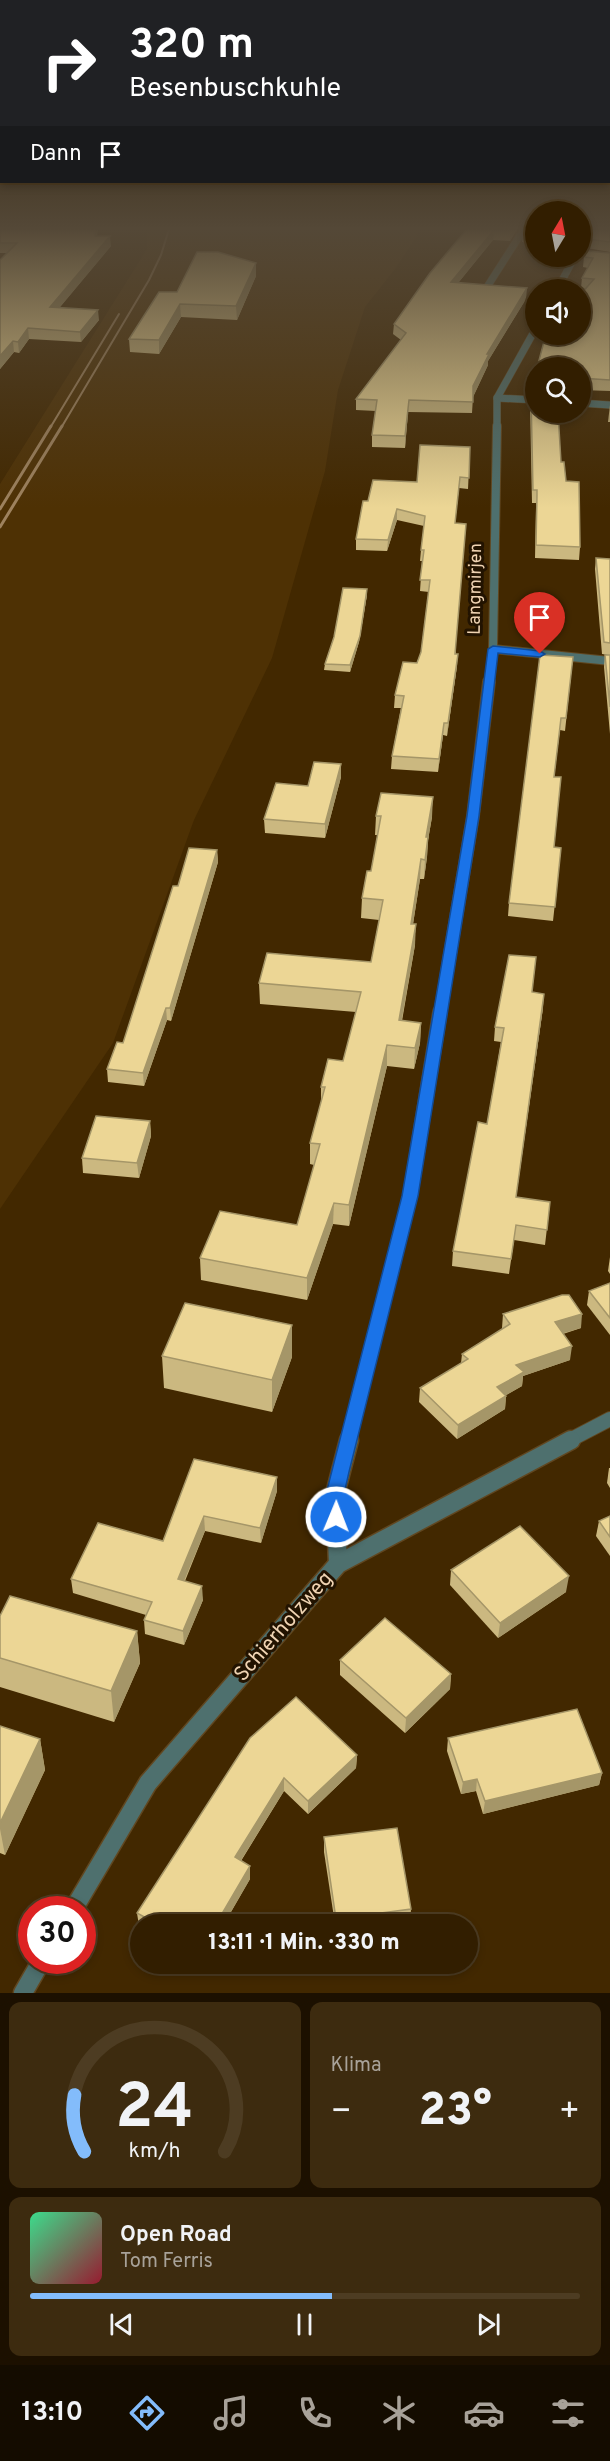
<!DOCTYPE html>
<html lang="de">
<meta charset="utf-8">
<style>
body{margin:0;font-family:Overpass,sans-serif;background:#3d2b0f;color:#f1f3f6;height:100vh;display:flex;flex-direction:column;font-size:22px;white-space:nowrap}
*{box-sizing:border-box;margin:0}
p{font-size:20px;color:#a8a299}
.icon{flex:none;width:33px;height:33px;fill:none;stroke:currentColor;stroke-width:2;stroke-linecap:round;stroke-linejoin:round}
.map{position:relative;height:1993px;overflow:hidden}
.panel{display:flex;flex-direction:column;gap:9px;padding:9px;background:#1c1000;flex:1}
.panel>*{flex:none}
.guide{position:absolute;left:0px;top:0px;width:610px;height:183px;box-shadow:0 3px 9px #0003,0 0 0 2px #4d3c22;background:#202124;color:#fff;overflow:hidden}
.needle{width:39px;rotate:10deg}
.tools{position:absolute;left:525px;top:201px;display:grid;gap:12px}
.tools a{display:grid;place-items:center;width:66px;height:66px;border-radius:50%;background:#321e00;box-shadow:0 3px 9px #0003,0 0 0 2px #4d3c22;font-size:30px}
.speed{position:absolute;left:18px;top:1896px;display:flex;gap:12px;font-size:30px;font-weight:700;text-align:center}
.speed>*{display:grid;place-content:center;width:78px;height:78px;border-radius:50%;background:#321e00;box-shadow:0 3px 9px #0003,0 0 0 2px #4d3c22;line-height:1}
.speed .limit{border:9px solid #d22;background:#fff;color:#111}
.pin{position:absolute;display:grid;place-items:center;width:51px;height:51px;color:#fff;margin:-62px -26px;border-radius:50% 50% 50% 0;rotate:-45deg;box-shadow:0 0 6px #0007}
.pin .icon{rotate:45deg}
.me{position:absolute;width:66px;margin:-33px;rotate:1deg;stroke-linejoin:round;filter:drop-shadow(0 0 4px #0008)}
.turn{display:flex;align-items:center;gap:21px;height:126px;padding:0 30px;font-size:27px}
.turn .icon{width:78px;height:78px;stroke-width:2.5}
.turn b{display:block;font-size:42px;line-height:51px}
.then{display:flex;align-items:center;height:57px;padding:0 30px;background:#0003;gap:12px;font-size:22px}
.big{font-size:45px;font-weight:800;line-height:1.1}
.panel .widget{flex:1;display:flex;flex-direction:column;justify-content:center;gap:9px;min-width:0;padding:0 21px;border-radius:12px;background:#3d2b0f}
.panel .dial{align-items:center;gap:0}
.dial svg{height:156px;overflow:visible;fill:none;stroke:#4d3c22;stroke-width:7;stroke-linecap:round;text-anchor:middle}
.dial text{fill:#f1f3f6;stroke:none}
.song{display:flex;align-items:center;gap:18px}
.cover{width:72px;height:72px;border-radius:9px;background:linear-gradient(135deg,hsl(150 70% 55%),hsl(350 70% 35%))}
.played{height:6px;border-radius:3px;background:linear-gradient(90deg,#83bcfb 55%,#4d3c22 55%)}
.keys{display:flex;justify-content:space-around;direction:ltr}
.heat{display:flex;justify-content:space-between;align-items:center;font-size:33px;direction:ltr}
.panel .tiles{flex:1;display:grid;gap:9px;grid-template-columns:1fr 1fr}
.widget:last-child{grid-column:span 2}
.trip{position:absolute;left:130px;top:1914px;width:348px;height:60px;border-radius:30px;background:#321e00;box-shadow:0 3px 9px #0003,0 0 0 2px #4d3c22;font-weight:800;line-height:60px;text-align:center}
.dock{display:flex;height:96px;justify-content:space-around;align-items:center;background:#140c00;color:#a8a299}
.dock .icon{width:42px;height:42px}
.dock .on{color:#83bcfb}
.dock b{font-size:27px;color:#f1f3f6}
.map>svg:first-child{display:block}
.built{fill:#4e3104}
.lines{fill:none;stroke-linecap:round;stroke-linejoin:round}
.street-far4-casing{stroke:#614720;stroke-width:8}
.street-far3-casing{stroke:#614720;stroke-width:10}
.street-far2-casing{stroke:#614720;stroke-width:14}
.street-far1-casing{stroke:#614720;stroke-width:16}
.street-casing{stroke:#614720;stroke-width:21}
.street-far4{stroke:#4e706e;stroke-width:7}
.street-far3{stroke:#4e706e;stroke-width:8}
.street-far2{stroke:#4e706e;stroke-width:10}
.street-far1{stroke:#4e706e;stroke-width:14}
.street{stroke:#4e706e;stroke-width:18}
.rail-far1{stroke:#9e825e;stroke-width:2}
.rail{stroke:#9e825e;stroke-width:3}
.wall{fill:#cbb880}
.shaded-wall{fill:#a59668}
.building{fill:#ecd695;stroke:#a59668;stroke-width:1.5}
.route{fill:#1a73e8;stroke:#114b97;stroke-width:1.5}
.labels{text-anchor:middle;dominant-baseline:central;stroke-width:6;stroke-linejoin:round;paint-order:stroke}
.street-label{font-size:18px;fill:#efd3b2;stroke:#221300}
.near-street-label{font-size:21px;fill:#efd3b2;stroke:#221300}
</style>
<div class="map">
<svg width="610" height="1993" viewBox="0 0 610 1993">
<rect width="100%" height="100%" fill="#422800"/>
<path class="built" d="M147 229H417V236L395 269 365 307 338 390 325 471 272 658 194 820 113 1043 0 1209V484L147 249Z"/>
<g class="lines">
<defs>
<g id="street-far4">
<path d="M580 248 593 229"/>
<path d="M487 287 524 229"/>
<path d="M557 290 575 256"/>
<path d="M497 398 536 400"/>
<path d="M580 403 610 405"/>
<path d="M497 428V398L536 328"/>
</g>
<g id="street-far3">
<path d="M493 649 610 661"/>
<path d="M489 683 493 649 497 426"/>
</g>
<path id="street-far2" d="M440 1014 473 816 489 682"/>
<g id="street-far1">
<path d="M348 1441 410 1196 440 1012"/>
<path d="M568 1441 610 1419"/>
</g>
<g id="street">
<path d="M338 1564 335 1494 349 1440"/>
<path d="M73 1910 148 1783 338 1564 571 1440"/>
<path d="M23 1993 42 1960"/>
</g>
</defs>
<use href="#street-far4" class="street-far4-casing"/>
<use href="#street-far3" class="street-far3-casing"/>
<use href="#street-far2" class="street-far2-casing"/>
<use href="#street-far1" class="street-far1-casing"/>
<use href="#street" class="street-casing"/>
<use href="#street-far4" class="street-far4"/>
<use href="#street-far3" class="street-far3"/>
<use href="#street-far2" class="street-far2"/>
<use href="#street-far1" class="street-far1"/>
<use href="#street" class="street"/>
<g class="rail-far1">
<path d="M50 428 119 314"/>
<path d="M61 428 149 280 161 255 169 229"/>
</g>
<g class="rail">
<path d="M0 509 51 426"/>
<path d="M0 527 62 426"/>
</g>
</g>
<g class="wall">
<path d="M0 229H98L97 236 111 246 59 308 99 320 81 342 29 339 19 353 14 352 0 369V260L7 253H0Z"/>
<path d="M467 229H517L510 241 493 240 458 283 526 299 488 361V365L473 397 472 413 408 412 405 448 372 447V435L376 411 356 410V399L401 340 393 334 394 324Z"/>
<path d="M536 229V244L522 242 523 233Z"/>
<path d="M610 229V252L587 248V239Z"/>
<path d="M610 253V391L580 390V368L553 340 567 341 586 289 581 288 582 278 588 268 583 267 584 257Z"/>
<path d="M256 276 237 320 181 317 159 354 130 352 129 339 177 292Z"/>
<path d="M536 375V412L561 462 580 547 579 560 535 558 536 508V503H532L530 405 531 394H533V383Z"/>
<path d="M610 405V422H608Z"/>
<path d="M470 447 468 489 459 488 455 523 456 654 457 666 447 736 443 735 438 772 391 769 392 756 401 708H394L395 695 417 663 421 652 429 592 420 591 422 561H420L421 550 424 526 397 520 387 551 356 550V539L368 501 417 482Z"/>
<path d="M596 558 610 559V734L604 667 605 655H608L602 654 595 569Z"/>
<path d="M367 589V595L359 642 350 672 324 670 325 664Z"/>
<path d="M573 657 565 731 560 730 554 777V847L561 848 553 921 508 916 509 903Z"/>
<path d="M341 764V777L325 838 265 833 264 819 308 786Z"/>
<path d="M376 816 432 817 428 840 427 857 424 879H420L413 924 415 945 402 1021 421 1023 420 1043 414 1069 387 1066 349 1226 333 1224 307 1300 201 1280 200 1258 297 1225 314 1165 310 1164V1143L321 1103V1087L343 1061 356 1012 260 1004 259 983 371 962 379 920 361 918 362 898 371 871 378 835H375Z"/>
<path d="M217 850 218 862 171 1021 167 1020 144 1086 108 1082 107 1069 123 1043 178 886Z"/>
<path d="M533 992 543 1008 516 1197 550 1202 545 1245 514 1240 509 1274 452 1266 453 1251 487 1124 501 1042 494 1041 495 1027Z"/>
<path d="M150 1121 151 1136 139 1178 83 1173 82 1158Z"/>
<path d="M610 1257V1274L608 1271Z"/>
<path d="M610 1283V1335L587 1305 589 1291Z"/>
<path d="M503 1314 581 1328 563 1334 570 1360 523 1376 522 1386 506 1395 505 1409 457 1439 419 1402 420 1388 461 1363 462 1354 502 1329V1328Z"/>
<path d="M162 1356 292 1357 272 1412 164 1388Z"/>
<path d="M194 1459 277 1491 261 1543 205 1531 185 1581 203 1600 184 1645 145 1634 144 1620 146 1615 73 1593 71 1579 163 1541Z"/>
<path d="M609 1468H610V1488L607 1483Z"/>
<path d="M610 1516V1556L596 1536 599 1521Z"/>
<path d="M451 1570 566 1592 498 1638 450 1585Z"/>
<path d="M0 1616 137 1631 140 1663 114 1722 0 1687Z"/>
<path d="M340 1660 451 1674 450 1689 405 1733 340 1675Z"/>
<path d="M0 1726 40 1739 45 1770 5 1855 0 1853Z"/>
<path d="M250 1738 357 1755 356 1768 308 1814 284 1791 241 1861 250 1879 224 1924H141V1928L139 1926 137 1913Z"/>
<path d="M448 1738 602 1773 599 1785 483 1814 476 1791 461 1794 447 1751Z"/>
<path d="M324 1837 411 1909 410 1924H335L324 1852Z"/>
</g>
<g class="shaded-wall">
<path d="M512 229H517L510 241V231Z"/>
<path d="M586 229 580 238V230Z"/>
<path d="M494 230 493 240 450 293 451 282Z"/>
<path d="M110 236 111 246 51 318 50 307Z"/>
<path d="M256 263V276L237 320 236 306Z"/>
<path d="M527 288 526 299 488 361V365L473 397V386L487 354Z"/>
<path d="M180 304 181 317 159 354V340Z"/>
<path d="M98 310 99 320 81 342 80 332Z"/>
<path d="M28 328 29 339 19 353 18 342Z"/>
<path d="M13 341 14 352 0 369V356Z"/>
<path d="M409 400 405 448V436Z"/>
<path d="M397 509V520L387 551 388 540Z"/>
<path d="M367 589V595L359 642 350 672V665Z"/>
<path d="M458 654 457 666 447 736 448 723Z"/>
<path d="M444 723 443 735 438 772 439 759Z"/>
<path d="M341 764V777L325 838V824Z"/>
<path d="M433 797 432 817 428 840 427 857 424 879 426 837Z"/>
<path d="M217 850 218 862 171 1021 170 1008Z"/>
<path d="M421 859 420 879 410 944 411 924Z"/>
<path d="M416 924 415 945 398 1041 399 1020Z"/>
<path d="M544 994 543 1008 514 1212 516 1197Z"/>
<path d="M166 1008 167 1020 144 1086 143 1073Z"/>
<path d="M421 1023 420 1043 414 1069 415 1048Z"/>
<path d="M387 1045V1066L349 1226V1205Z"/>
<path d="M150 1121 151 1136 139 1178 137 1163Z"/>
<path d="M334 1203 333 1224 307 1300V1278Z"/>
<path d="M582 1314 581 1328 554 1336 555 1322Z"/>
<path d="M292 1325V1357L272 1412V1380Z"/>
<path d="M572 1346 570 1360 523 1376 522 1386 496 1401 497 1387 516 1365Z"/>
<path d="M506 1396 505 1409 457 1439 458 1425Z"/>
<path d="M277 1477V1491L261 1543 260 1528Z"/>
<path d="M204 1516 205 1531 179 1593 178 1579Z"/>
<path d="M569 1576 566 1592 498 1638 500 1623Z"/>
<path d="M202 1586 203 1600 184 1645 183 1631Z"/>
<path d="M137 1631 140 1663 114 1722 111 1691Z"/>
<path d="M451 1674 450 1689 405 1733 406 1718Z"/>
<path d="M40 1739 45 1770 5 1855 0 1829V1823Z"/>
<path d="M357 1755 356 1768 308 1814V1801Z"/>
<path d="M602 1773 599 1785 483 1814 485 1801Z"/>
<path d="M284 1778V1791L235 1870V1857Z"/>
<path d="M477 1779 476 1791 461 1794 463 1782Z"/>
<path d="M250 1866V1879L224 1924H216Z"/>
</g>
<g class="building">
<path d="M0 229H96L95 236H110L50 307 98 310 80 332 28 328 18 342 13 341 0 356V260L17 243H0Z"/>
<path d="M467 229H512L510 231 494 230 451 282 527 288 487 354H489L473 386V402L409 400 405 436 372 435 377 400 356 399 406 333 394 324 430 273Z"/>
<path d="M525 229H536V234L523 233Z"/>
<path d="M594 229H610V242L587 239Z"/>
<path d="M587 251 610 253V380L580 378V368H537L546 334H553V340L567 341 568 334H580V295L594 279 582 278 593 258 584 257Z"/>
<path d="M197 252H218L256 263 236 306 180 304 159 340 129 339 159 292H177Z"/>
<path d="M531 394H536V412H558L561 462H564L566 481 579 482 580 547 536 545 537 495V490H533Z"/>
<path d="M420 445 470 447 469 478 460 477 455 523 466 524 455 654H458L448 723H444L439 759 392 756 404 696 395 695 403 662 417 663 421 652 430 580H420L424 550H421L425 516 397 509 388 540 356 539 363 501H368L373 480 417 482Z"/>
<path d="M596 558 610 559V643L604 642Z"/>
<path d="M343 588 367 589 360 636 350 665 325 664 334 637Z"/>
<path d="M540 655 573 657 566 718H561L554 777H561L554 847 561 848 555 907 509 903Z"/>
<path d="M605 655H610V707Z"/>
<path d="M314 762 341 764 325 824 264 819 276 783 308 786Z"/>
<path d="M381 793 433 797 426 837H428L425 860 421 859 411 924H416L399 1020 421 1023 415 1048 387 1045 349 1205 334 1203 307 1278 200 1258 220 1211 297 1225 320 1144 310 1143 325 1087H321L328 1059 343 1061 361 992 259 983 267 953 371 962 383 900 362 898 367 871H371L381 816H376Z"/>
<path d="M189 848 217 850 170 1008H166L143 1073 107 1069 117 1042 123 1043 173 886H178Z"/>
<path d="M509 955 536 957 532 992 544 994 516 1197 550 1202 547 1230 516 1225 511 1259 453 1251 478 1122 487 1124 504 1028 495 1027Z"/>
<path d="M96 1116 150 1121 137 1163 82 1158Z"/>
<path d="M610 1283V1318L589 1291Z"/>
<path d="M562 1295H569L582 1314 555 1322 572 1346 516 1365 524 1372 497 1387 506 1396 458 1425 420 1388 468 1359 462 1354 510 1324 503 1314Z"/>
<path d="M185 1303 292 1325 272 1380 162 1356Z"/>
<path d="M194 1459 277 1477 260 1528 204 1516 178 1579 202 1586 183 1631 144 1620 152 1602 71 1579 98 1523 163 1541Z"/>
<path d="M610 1516V1537L599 1521Z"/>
<path d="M520 1526 569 1576 500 1623 451 1570Z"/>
<path d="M10 1596 137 1631 111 1691 0 1658V1616Z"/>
<path d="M385 1618 451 1674 406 1718 340 1660Z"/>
<path d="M296 1697 357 1755 308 1801 284 1778 235 1857 250 1866 216 1924H157L137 1913 250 1738Z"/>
<path d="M577 1709 602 1773 485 1801 477 1779 463 1782 448 1738Z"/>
<path d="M0 1726 40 1739 0 1823Z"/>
<path d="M397 1828 411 1909 336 1919 324 1837Z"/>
</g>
<linearGradient id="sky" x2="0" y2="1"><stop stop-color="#241600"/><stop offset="0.45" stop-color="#544837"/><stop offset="1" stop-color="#544837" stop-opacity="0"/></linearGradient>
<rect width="610" height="508" fill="url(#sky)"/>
<path class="route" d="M493 646 540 651 545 654 540 657 498 653 479 816 418 1196 349 1472 344 1494 345 1517 343 1523 336 1525 329 1523 327 1517 326 1494 402 1196 467 816 488 649Z"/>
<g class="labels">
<g class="street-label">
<text transform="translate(476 589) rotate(-89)">Langmirjen</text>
</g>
<g class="near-street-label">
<text transform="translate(284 1627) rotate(-49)">Schierholzweg</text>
</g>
</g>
</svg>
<div class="tools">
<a><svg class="needle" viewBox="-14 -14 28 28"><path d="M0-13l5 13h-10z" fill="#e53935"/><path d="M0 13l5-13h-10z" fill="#a8a299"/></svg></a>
<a><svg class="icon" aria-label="sound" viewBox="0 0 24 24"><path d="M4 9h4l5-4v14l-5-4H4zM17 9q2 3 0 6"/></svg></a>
<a><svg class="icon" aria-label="search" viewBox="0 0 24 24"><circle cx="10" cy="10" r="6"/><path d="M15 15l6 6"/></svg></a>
</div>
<div class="speed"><div class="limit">30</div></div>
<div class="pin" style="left:540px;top:654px;background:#d93025"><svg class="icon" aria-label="arrive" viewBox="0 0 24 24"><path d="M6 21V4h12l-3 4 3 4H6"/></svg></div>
<svg class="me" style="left:336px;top:1517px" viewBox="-20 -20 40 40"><circle r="17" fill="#1a73e8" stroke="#fff" stroke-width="3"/><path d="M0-11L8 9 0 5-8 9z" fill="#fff"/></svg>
<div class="trip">13:11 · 1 Min. · 330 m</div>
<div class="guide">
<div class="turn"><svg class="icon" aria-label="right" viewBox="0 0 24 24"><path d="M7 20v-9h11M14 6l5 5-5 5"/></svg><div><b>320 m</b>Besenbuschkuhle</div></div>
<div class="then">Dann<svg class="icon" aria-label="arrive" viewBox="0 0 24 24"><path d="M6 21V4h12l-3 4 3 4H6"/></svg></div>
</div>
</div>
<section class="panel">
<div class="tiles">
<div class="widget dial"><svg viewBox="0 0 100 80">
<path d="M14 69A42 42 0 1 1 86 69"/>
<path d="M14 69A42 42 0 0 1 9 40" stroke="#83bcfb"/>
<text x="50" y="56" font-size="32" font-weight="700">24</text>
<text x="50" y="72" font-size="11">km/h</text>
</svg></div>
<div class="widget"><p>Klima</p>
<div class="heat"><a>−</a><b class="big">23°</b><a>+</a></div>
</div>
<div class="widget">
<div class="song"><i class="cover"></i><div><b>Open Road</b><p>Tom Ferris</p></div></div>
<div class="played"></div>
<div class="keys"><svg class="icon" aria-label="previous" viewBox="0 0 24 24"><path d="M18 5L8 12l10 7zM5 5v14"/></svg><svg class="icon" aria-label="pause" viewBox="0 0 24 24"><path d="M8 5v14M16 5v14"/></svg><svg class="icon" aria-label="next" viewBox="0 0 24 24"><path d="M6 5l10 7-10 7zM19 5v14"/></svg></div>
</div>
</div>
</section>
<nav class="dock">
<b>13:10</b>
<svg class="icon on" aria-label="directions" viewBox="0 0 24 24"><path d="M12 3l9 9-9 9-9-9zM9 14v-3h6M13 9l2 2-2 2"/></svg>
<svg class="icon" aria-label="music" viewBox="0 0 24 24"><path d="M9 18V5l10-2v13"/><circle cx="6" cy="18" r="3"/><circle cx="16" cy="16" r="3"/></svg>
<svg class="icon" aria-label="phone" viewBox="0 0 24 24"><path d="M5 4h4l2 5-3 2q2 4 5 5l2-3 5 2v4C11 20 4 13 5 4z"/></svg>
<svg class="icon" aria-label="climate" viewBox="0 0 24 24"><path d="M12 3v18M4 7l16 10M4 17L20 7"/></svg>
<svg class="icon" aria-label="car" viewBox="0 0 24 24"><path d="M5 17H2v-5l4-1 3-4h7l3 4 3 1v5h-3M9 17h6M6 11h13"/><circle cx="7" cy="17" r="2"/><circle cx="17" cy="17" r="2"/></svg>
<svg class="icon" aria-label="filters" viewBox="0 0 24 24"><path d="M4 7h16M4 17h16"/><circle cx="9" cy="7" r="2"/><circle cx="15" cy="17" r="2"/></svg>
</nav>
